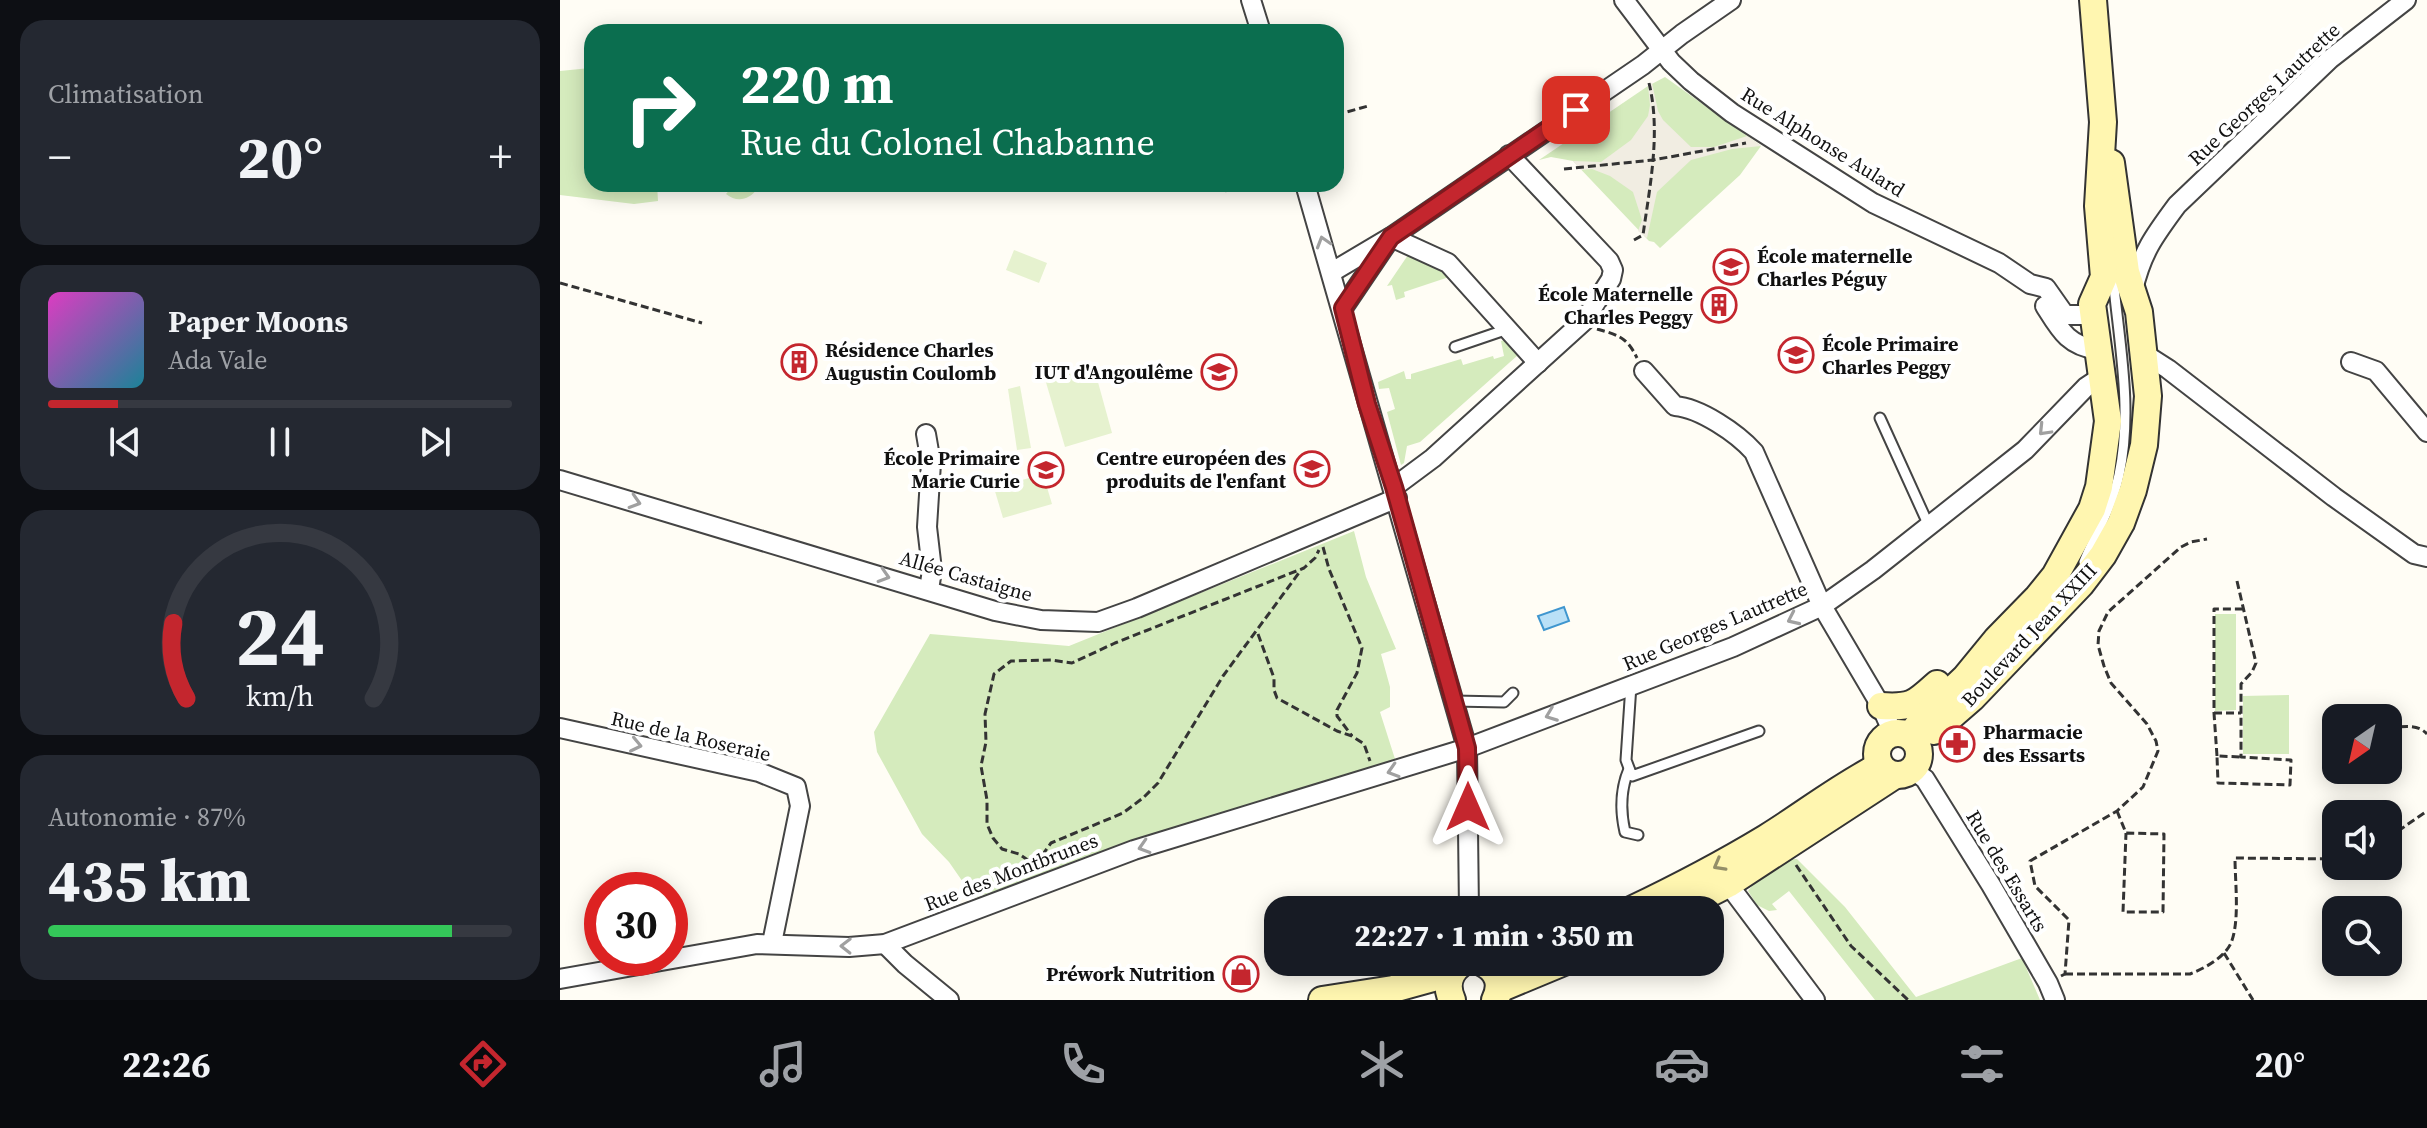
<!DOCTYPE html>
<html lang="fr">
<meta charset="utf-8">
<style>
body{margin:0;font-family:"Source Serif 4",serif;background:#242831;color:#f1f3f6;height:100vh;display:flex;flex-direction:column;font-size:30px;white-space:nowrap}
*{box-sizing:border-box;margin:0}
p{font-size:26px;color:#9ea1a6}
.icon{flex:none;width:44px;height:44px;fill:none;stroke:currentColor;stroke-width:2;stroke-linecap:round;stroke-linejoin:round}
.map{position:relative;flex:1;overflow:hidden}
.sheet{display:flex;flex-direction:column;gap:20px;padding:20px;background:#0d0f14;width:560px}
.sheet>*{flex:none}
.hud{position:absolute;left:24px;top:24px;width:760px;height:168px;border-radius:24px;box-shadow:0 4px 20px #0003;background:#0b6e4f;color:#fff;overflow:hidden}
.needle{width:52px;rotate:214deg}
.buttons{position:absolute;left:1762px;top:704px;display:grid;gap:16px}
.buttons a{display:grid;place-items:center;width:80px;height:80px;border-radius:16px;background:#171b24;box-shadow:0 4px 20px #0003;font-size:40px}
.speed{position:absolute;left:24px;top:872px;display:flex;gap:16px;font-size:40px;font-weight:700;text-align:center}
.speed>*{display:grid;place-content:center;width:104px;height:104px;border-radius:50%;background:#171b24;box-shadow:0 4px 20px #0003;line-height:1}
.speed .limit{border:12px solid #d22;background:#fff;color:#111}
.pin{position:absolute;display:grid;place-items:center;width:68px;height:68px;color:#fff;margin:-34px;border-radius:16px;box-shadow:0 4px 12px #0006}
.me{position:absolute;width:88px;margin:-44px;rotate:0deg;stroke-linejoin:round;filter:drop-shadow(0 0 6px #0008)}
.turn{display:flex;align-items:center;gap:28px;height:168px;padding:0 24px;font-size:36px}
.turn .icon{width:104px;height:104px;stroke-width:2.5}
.turn b{display:block;font-size:56px;line-height:68px}
.big{font-size:60px;font-weight:800;line-height:1.1}
.sheet .card{flex:1;display:flex;flex-direction:column;justify-content:center;gap:12px;min-width:0;padding:0 28px;border-radius:24px;background:#242831}
.sheet .dial{align-items:center;gap:0}
.dial svg{height:208px;overflow:visible;fill:none;stroke:#363941;stroke-width:7;stroke-linecap:round;text-anchor:middle}
.dial text{fill:#f1f3f6;stroke:none}
.song{display:flex;align-items:center;gap:24px}
.cover{width:96px;height:96px;border-radius:12px;background:linear-gradient(135deg,hsl(310 70% 55%),hsl(190 70% 35%))}
.played{height:8px;border-radius:4px;background:linear-gradient(90deg,#c4262e 15%,#363941 15%)}
.keys{display:flex;justify-content:space-around;direction:ltr}
.heat{display:flex;justify-content:space-between;align-items:center;font-size:44px;direction:ltr}
.charge{height:12px;border-radius:6px;background:linear-gradient(90deg,#34c759 87%,#363941 0)}
.trip{position:absolute;left:704px;top:896px;width:460px;height:80px;border-radius:24px;background:#171b24;box-shadow:0 4px 20px #0003;font-weight:800;line-height:80px;text-align:center}
.menu{display:flex;height:128px;justify-content:space-around;align-items:center;background:#090b0e;color:#9ea1a6}
.menu .icon{width:56px;height:56px}
.menu .selected{color:#c4262e}
.menu b{font-size:36px;color:#f1f3f6}
main{display:flex;flex:1;min-height:0}
.map>svg:first-child{display:block}
.green{fill:#d5ebbd}
.pitch{fill:#e6f2cf}
.plaza{fill:#f1ede2}
.water{fill:#b9e0f7;stroke:#3f96cf;stroke-width:2}
.lines{fill:none;stroke-linecap:round;stroke-linejoin:round}
.lane-casing{stroke:#444;stroke-width:13}
.street-casing{stroke:#444;stroke-width:22}
.secondary-casing{stroke:#333;stroke-width:30}
.path{stroke:#333;stroke-width:3;stroke-dasharray:8 4;stroke-linecap:butt}
.lane{stroke:#fff;stroke-width:9}
.street{stroke:#fff;stroke-width:18}
.secondary{stroke:#fff6b0;stroke-width:26}
.oneway{stroke:#a0a0a0}
.oneway2{stroke:#948f68}
.route-casing{stroke:#7f191e;stroke-width:20}
.route{stroke:#c4262e;stroke-width:14}
.labels{text-anchor:middle;dominant-baseline:central;stroke-width:8;stroke-linejoin:round;paint-order:stroke}
.street-label{font-size:20px;fill:#111;stroke:#fff}
.poi-label{font-size:20px;font-weight:bold;fill:#111;stroke:#fff;text-anchor:end}
</style>
<main>
<section class="sheet">
<div class="card"><p>Climatisation</p>
<div class="heat"><a>−</a><b class="big">20°</b><a>+</a></div>
</div>
<div class="card">
<div class="song"><i class="cover"></i><div><b>Paper Moons</b><p>Ada Vale</p></div></div>
<div class="played"></div>
<div class="keys"><svg class="icon" aria-label="previous" viewBox="0 0 24 24"><path d="M18 5L8 12l10 7zM5 5v14"/></svg><svg class="icon" aria-label="pause" viewBox="0 0 24 24"><path d="M8 5v14M16 5v14"/></svg><svg class="icon" aria-label="next" viewBox="0 0 24 24"><path d="M6 5l10 7-10 7zM19 5v14"/></svg></div>
</div>
<div class="card dial"><svg viewBox="0 0 100 80">
<path d="M14 69A42 42 0 1 1 86 69"/>
<path d="M14 69A42 42 0 0 1 9 40" stroke="#c4262e"/>
<text x="50" y="56" font-size="32" font-weight="700">24</text>
<text x="50" y="72" font-size="11">km/h</text>
</svg></div>
<div class="card"><p>Autonomie · 87%</p><b class="big">435 km</b><div class="charge"></div></div>
</section>
<div class="map">
<svg width="1867" height="1000" viewBox="0 0 1867 1000">
<rect width="100%" height="100%" fill="#fffdf5"/>
<g class="green">
<path d="M30 68H32V184H97L98 201 74 204 0 195V71Z"/>
<path d="M1105 77 1201 146 1180 175 1100 248 1094 242 1089 241 1013 161 991 157 979 160 1088 86Z"/>
<path d="M189 184H196L197 189C189 200 177 203 166 194L172 187Z"/>
<path d="M848 255 883 272 889 277 844 292 845 297 836 300 832 285 827 286Z"/>
<path d="M945 340 958 355 860 442 847 446 844 463 841 465 827 412 835 409 829 388 819 389 818 382 844 371 846 379H851V374L901 359 903 365 933 356 934 359 944 356 941 341Z"/>
<path d="M794 531 806 577 836 649 821 654 830 687V707L820 712 835 759 414 898 389 862 362 834 317 752 314 732 370 634 509 646Z"/>
<path d="M1655 614H1676V710L1655 711Z"/>
<path d="M1729 695V754H1683V696Z"/>
<path d="M1232 859H1237L1285 907 1356 997 1462 958 1480 1000H1315L1229 891 1212 904 1217 910 1209 911 1197 905 1188 891 1195 882Z"/>
</g>
<g class="pitch">
<path d="M454 250 487 263 479 283 446 270Z"/>
<path d="M521 369 536 375 552 433 505 447 485 379Z"/>
<path d="M460 386 471 448 457 450 448 389Z"/>
<path d="M483 474 492 504 443 518 434 488Z"/>
</g>
<path class="plaza" d="M1092 83 1098 111 1103 120 1131 147H1154L1187 136 1201 146 1172 149 1131 160 1097 192 1087 238 1078 231 1082 220 1073 192 1050 176 1032 169 1021 170 1013 161 1041 162 1071 140 1088 116 1090 105 1088 86Z"/>
<path class="water" d="M1004 607 1009 621 984 630 978 616Z"/>
<g class="lines">
<defs>
<g id="lane">
<path d="M895 347 939 332 945 327"/>
<path d="M1320 418 1369 526"/>
<path d="M1524 562C1536 533 1552 507 1559 475 1573 409 1559 343 1553 277"/>
<path d="M1071 685 1066 760 1072 776 1199 731"/>
<path d="M894 701 944 702 953 693"/>
<path d="M1069 769C1060 790 1060 810 1065 832L1078 835"/>
</g>
<g id="street">
<path d="M691 0 701 32"/>
<path d="M1064 0 1111 62 1131 81 1172 113 1313 203 1439 263 1470 284 1486 288 1505 315H1534"/>
<path d="M745 184 907 748 909 910"/>
<path d="M831 237 888 263 978 363"/>
<path d="M772 272 831 237 1083 65 1122 34 1171 0"/>
<path d="M1573 290C1582 252 1594 236 1617 205L1770 59 1846 0"/>
<path d="M1485 306C1500 330 1508 346 1538 350"/>
<path d="M783 308 827 243"/>
<path d="M1583 353 1608 369 1774 497 1854 554 1867 557"/>
<path d="M1791 362 1816 371 1867 432"/>
<path d="M1084 371 1115 406C1140 408 1177 433 1194 452L1262 606 1321 706 1333 733"/>
<path d="M366 434 371 463 367 527 372 570 369 590"/>
<path d="M0 480 435 611 481 620 538 622 577 608 837 498"/>
<path d="M834 487 873 458 1024 321 1051 279 1053 270 1049 261 949 155"/>
<path d="M0 728 199 772 236 787 240 806 212 943"/>
<path d="M1353 770 1365 779 1431 885 1488 983 1495 1000"/>
<path d="M1168 884 1255 1000"/>
<path d="M325 944 345 964 389 1000"/>
<path d="M0 979 197 944 289 947 325 944 574 850 907 748 1173 647 1262 606 1313 570 1465 450 1526 387 1541 377"/>
</g>
<g id="secondary">
<path d="M1321 706C1352 708 1355 704 1377 684"/>
<path d="M1374 731 1412 698 1521 584 1543 555 1561 523 1573 490 1584 445 1588 396 1579 312 1566 272 1551 163"/>
<circle cx="1338" cy="754" r="21"/>
<path d="M1350 736 1366 715 1405 678 1437 639 1478 597 1495 576 1532 509 1539 487 1548 421 1532 304 1544 277 1538 206 1543 122 1533 0"/>
<path d="M1071 910C1117 888 1163 864 1206 838 1245 814 1280 786 1320 766"/>
<path d="M1117 910 1168 884 1335 775"/>
<path d="M921 962C938 970 943 984 935 1000"/>
<path d="M939 989 1004 962"/>
<path d="M762 1000 833 989 891 973"/>
<path d="M892 1000C885 985 889 972 902 963"/>
</g>
</defs>
<use href="#lane" class="lane-casing"/>
<use href="#street" class="street-casing"/>
<use href="#secondary" class="secondary-casing"/>
<g class="path">
<path d="M776 115 808 106"/>
<path d="M1004 169 1093 160 1186 143"/>
<path d="M654 187 665 191 688 184"/>
<path d="M1074 240 1083 235C1090 185 1101 132 1089 83"/>
<path d="M0 283 142 323"/>
<path d="M1037 329C1058 335 1067 337 1077 358"/>
<path d="M763 547 769 569 802 648 797 673 777 710V716L792 736"/>
<path d="M1677 581 1696 663 1692 672 1681 684V757L1731 760 1730 785 1658 783 1657 756 1681 757"/>
<path d="M698 634 714 678V690L717 698 777 731 792 736 804 744 810 761"/>
<path d="M1654 713H1681"/>
<path d="M1775 727H1776"/>
<path d="M1828 728C1842 727 1857 723 1867 734"/>
<path d="M1657 756 1654 713V609H1684"/>
<path d="M1557 811 1566 833 1604 834 1603 912H1563L1566 833"/>
<path d="M1828 838 1867 811"/>
<path d="M475 865 491 843 563 813 583 798 598 783 663 676 741 570"/>
<path d="M1236 865 1291 946 1348 1000"/>
<path d="M474 869 475 865 459 854 442 849 433 838 427 824V800L421 766 426 742 425 714 434 674 451 661 491 660 512 663 555 643 744 568 755 558 759 550"/>
<path d="M1664 953 1693 1000"/>
<path d="M1505 974H1630C1645 968 1664 958 1671 943 1680 921 1675 882 1675 858L1776 859"/>
<path d="M1501 976 1505 974 1509 920 1475 886 1470 861 1557 811 1583 787 1598 751 1596 741 1587 724 1551 683 1544 666 1538 645 1539 631 1548 612 1621 547 1631 542 1647 539"/>
</g>
<use href="#lane" class="lane"/>
<use href="#street" class="street"/>
<use href="#secondary" class="secondary"/>
</g>
<defs><path id="oneway-chevron" d="M-2-3.5L2.5 0L-2 3.5" fill="none" stroke-width="1.6" stroke-linecap="round" stroke-linejoin="round" transform="scale(2)"/></defs>
<g class="oneway">
<use href="#oneway-chevron" transform="translate(763 242) rotate(-107)"/>
<use href="#oneway-chevron" transform="translate(1484 430) rotate(134)"/>
<use href="#oneway-chevron" transform="translate(75 502) rotate(17)"/>
<use href="#oneway-chevron" transform="translate(324 576) rotate(17)"/>
<use href="#oneway-chevron" transform="translate(1233 619) rotate(155)"/>
<use href="#oneway-chevron" transform="translate(991 715) rotate(159)"/>
<use href="#oneway-chevron" transform="translate(76 745) rotate(12)"/>
<use href="#oneway-chevron" transform="translate(833 771) rotate(163)"/>
<use href="#oneway-chevron" transform="translate(584 847) rotate(163)"/>
<use href="#oneway-chevron" transform="translate(286 946) rotate(-179)"/>
</g>
<use class="oneway2" href="#oneway-chevron" transform="translate(1159 865) rotate(151)"/>
<g class="lines">
<defs>
<path id="route" d="M908 807 907 748 834 487 807 404 783 308 831 237 1016 110"/>
</defs>
<use href="#route" class="route-casing"/>
<use href="#route" class="route"/>
</g>
<defs>
<symbol id="school-ring" viewBox="-11 -11 22 22"><circle r="9.5" fill="#fff" stroke="#c4262e" stroke-width="1.5"/><path d="M0-5L7-2L0 1L-7-2ZM-4 1L0 2.5L4 1V4Q0 6-4 4Z" fill="#c4262e"/></symbol>
<symbol id="building-ring" viewBox="-11 -11 22 22"><circle r="9.5" fill="#fff" stroke="#c4262e" stroke-width="1.5"/><path d="M-4-6H4V6H1V3H-1V6H-4ZM-2.5-4.3h1.7v1.8h-1.7ZM.8-4.3h1.7v1.8H.8ZM-2.5-1h1.7V.8h-1.7ZM.8-1h1.7V.8H.8Z" fill="#c4262e"/></symbol>
<symbol id="university-ring" viewBox="-11 -11 22 22"><circle r="9.5" fill="#fff" stroke="#c4262e" stroke-width="1.5"/><path d="M0-5L7-2L0 1L-7-2ZM-4 1L0 2.5L4 1V4Q0 6-4 4Z" fill="#c4262e"/></symbol>
<symbol id="pharmacy-ring" viewBox="-11 -11 22 22"><circle r="9.5" fill="#fff" stroke="#c4262e" stroke-width="1.5"/><path d="M-2-6h4v4h4v4h-4v4h-4v-4h-4v-4h4Z" fill="#c4262e"/></symbol>
<symbol id="shop-ring" viewBox="-11 -11 22 22"><circle r="9.5" fill="#fff" stroke="#c4262e" stroke-width="1.5"/><path d="M-5-2.5h2.3a2.7 3.5 0 0 1 5.4 0H5L5.5 6h-11ZM-1.5-2.5h3a1.5 2.3 0 0 0-3 0Z" fill="#c4262e"/></symbol>
</defs>
<g fill-rule="evenodd">
<use href="#school-ring" x="1151" y="247" width="40" height="40"/>
<use href="#building-ring" x="1139" y="285" width="40" height="40"/>
<use href="#school-ring" x="1216" y="335" width="40" height="40"/>
<use href="#building-ring" x="219" y="342" width="40" height="40"/>
<use href="#university-ring" x="639" y="352" width="40" height="40"/>
<use href="#university-ring" x="732" y="449" width="40" height="40"/>
<use href="#school-ring" x="466" y="450" width="40" height="40"/>
<use href="#pharmacy-ring" x="1377" y="724" width="40" height="40"/>
<use href="#shop-ring" x="661" y="954" width="40" height="40"/>
</g>
<g class="labels">
<g class="street-label">
<text transform="translate(1704 94) rotate(-43)">Rue Georges Lautrette</text>
<text transform="translate(1263 142) rotate(32)">Rue Alphonse Aulard</text>
<text transform="translate(406 576) rotate(16)">Allée Castaigne</text>
<text transform="translate(1155 626) rotate(-23)">Rue Georges Lautrette</text>
<text transform="translate(1469 635) rotate(-47)">Boulevard Jean XXIII</text>
<text transform="translate(131 736) rotate(13)">Rue de la Roseraie</text>
<text transform="translate(1447 871) rotate(59)">Rue des Essarts</text>
<text transform="translate(451 872) rotate(-21)">Rue des Montbrunes</text>
</g>
<g class="poi-label">
<text x="1197" y="256" text-anchor="start">École maternelle<tspan x="1197" dy="23">Charles Péguy</tspan></text>
<text x="1133" y="294">École Maternelle<tspan x="1133" dy="23">Charles Peggy</tspan></text>
<text x="1262" y="344" text-anchor="start">École Primaire<tspan x="1262" dy="23">Charles Peggy</tspan></text>
<text x="265" y="350" text-anchor="start">Résidence Charles<tspan x="265" dy="23">Augustin Coulomb</tspan></text>
<text x="633" y="372">IUT d'Angoulême</text>
<text x="460" y="458">École Primaire<tspan x="460" dy="23">Marie Curie</tspan></text>
<text x="726" y="458">Centre européen des<tspan x="726" dy="23">produits de l'enfant</tspan></text>
<text x="1423" y="732" text-anchor="start">Pharmacie<tspan x="1423" dy="23">des Essarts</tspan></text>
<text x="655" y="974">Préwork Nutrition</text>
</g>
</g>
</svg>
<div class="buttons">
<a><svg class="needle" viewBox="-14 -14 28 28"><path d="M0-13l5 13h-10z" fill="#e53935"/><path d="M0 13l5-13h-10z" fill="#9ea1a6"/></svg></a>
<a><svg class="icon" aria-label="sound" viewBox="0 0 24 24"><path d="M4 9h4l5-4v14l-5-4H4zM17 9q2 3 0 6"/></svg></a>
<a><svg class="icon" aria-label="search" viewBox="0 0 24 24"><circle cx="10" cy="10" r="6"/><path d="M15 15l6 6"/></svg></a>
</div>
<div class="speed"><div class="limit">30</div></div>
<div class="pin" style="left:1016px;top:110px;background:#d93025"><svg class="icon" aria-label="arrive" viewBox="0 0 24 24"><path d="M6 21V4h12l-3 4 3 4H6"/></svg></div>
<svg class="me" style="left:908px;top:807px" viewBox="-20 -20 40 40"><path d="M0-17L14 15 0 8-14 15z" fill="#c4262e" stroke="#fff" stroke-width="4"/></svg>
<div class="trip">22:27 · 1 min · 350 m</div>
<div class="hud">
<div class="turn"><svg class="icon" aria-label="right" viewBox="0 0 24 24"><path d="M7 20v-9h11M14 6l5 5-5 5"/></svg><div><b>220 m</b>Rue du Colonel Chabanne</div></div>
</div>
</div>
</main>
<nav class="menu">
<b>22:26</b>
<svg class="icon selected" aria-label="directions" viewBox="0 0 24 24"><path d="M12 3l9 9-9 9-9-9zM9 14v-3h6M13 9l2 2-2 2"/></svg>
<svg class="icon" aria-label="music" viewBox="0 0 24 24"><path d="M9 18V5l10-2v13"/><circle cx="6" cy="18" r="3"/><circle cx="16" cy="16" r="3"/></svg>
<svg class="icon" aria-label="phone" viewBox="0 0 24 24"><path d="M5 4h4l2 5-3 2q2 4 5 5l2-3 5 2v4C11 20 4 13 5 4z"/></svg>
<svg class="icon" aria-label="climate" viewBox="0 0 24 24"><path d="M12 3v18M4 7l16 10M4 17L20 7"/></svg>
<svg class="icon" aria-label="car" viewBox="0 0 24 24"><path d="M5 17H2v-5l4-1 3-4h7l3 4 3 1v5h-3M9 17h6M6 11h13"/><circle cx="7" cy="17" r="2"/><circle cx="17" cy="17" r="2"/></svg>
<svg class="icon" aria-label="filters" viewBox="0 0 24 24"><path d="M4 7h16M4 17h16"/><circle cx="9" cy="7" r="2"/><circle cx="15" cy="17" r="2"/></svg>
<b>20°</b>
</nav>
